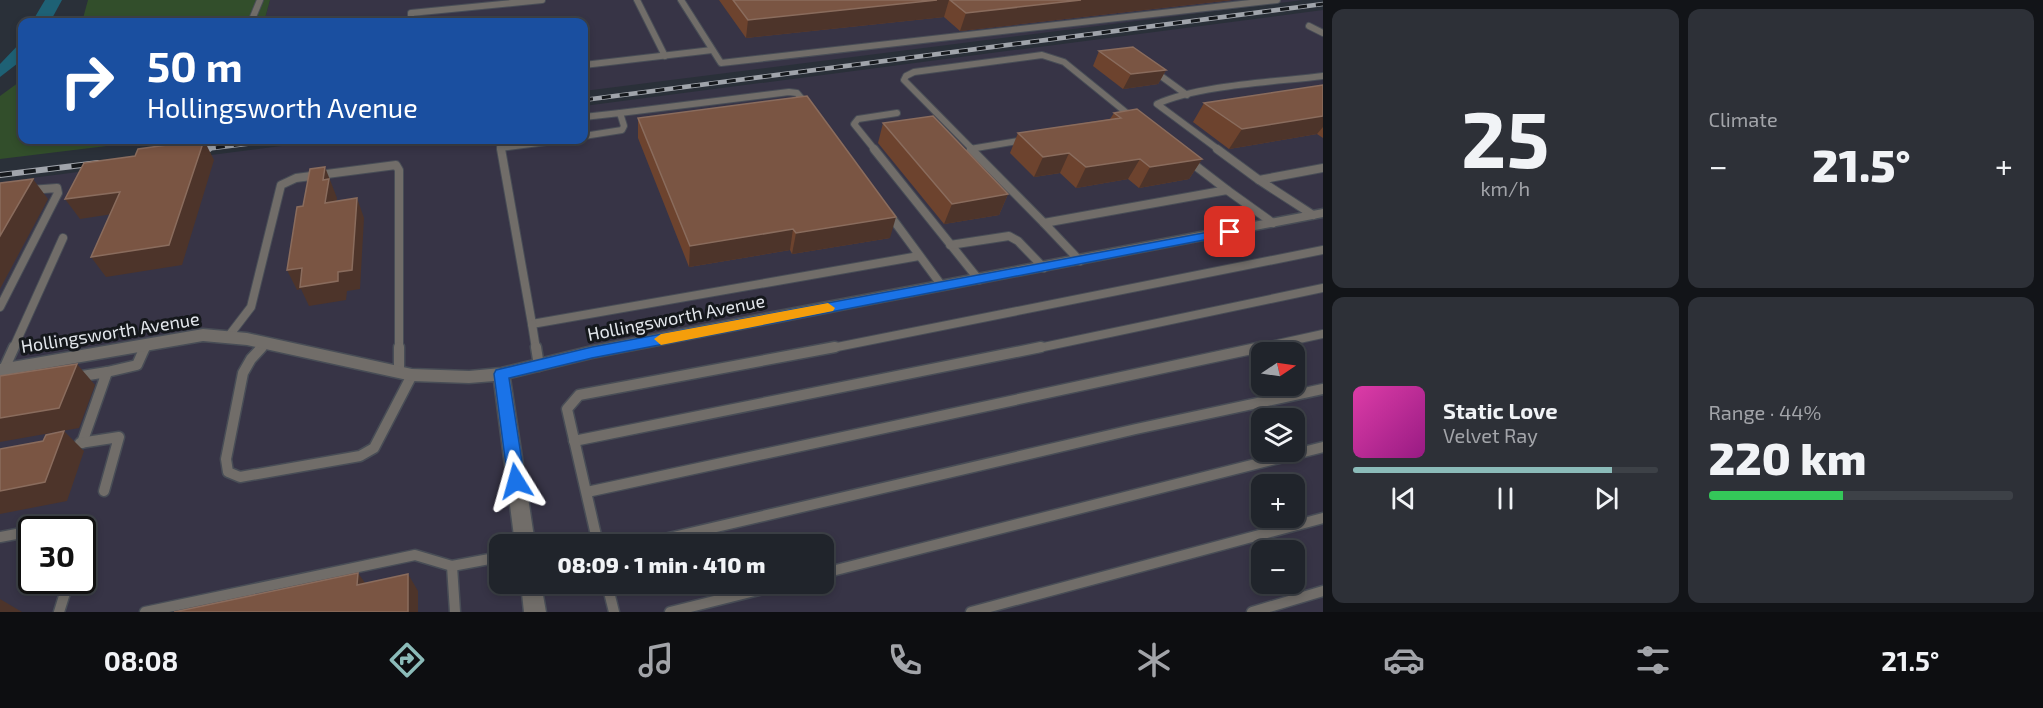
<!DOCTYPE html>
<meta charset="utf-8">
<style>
body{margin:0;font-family:"Exo 2",sans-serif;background:#2d3037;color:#f1f3f6;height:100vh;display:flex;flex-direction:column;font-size:22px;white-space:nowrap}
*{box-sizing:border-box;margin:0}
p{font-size:20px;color:#a2a4a9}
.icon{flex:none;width:33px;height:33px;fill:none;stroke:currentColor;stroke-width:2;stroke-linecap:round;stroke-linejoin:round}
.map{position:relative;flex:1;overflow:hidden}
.panel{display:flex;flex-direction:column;gap:9px;padding:9px;background:#121418;width:720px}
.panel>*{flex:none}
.guide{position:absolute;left:18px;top:18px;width:570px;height:126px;border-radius:12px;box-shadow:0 3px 9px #0003,0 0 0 2px #3d4147;background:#1a4fa0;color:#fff;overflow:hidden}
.needle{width:39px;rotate:77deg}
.buttons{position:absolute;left:1251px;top:342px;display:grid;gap:12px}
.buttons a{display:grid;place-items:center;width:54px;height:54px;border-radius:12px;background:#20242b;box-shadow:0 3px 9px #0003,0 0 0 2px #3d4147;font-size:30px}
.speed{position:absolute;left:18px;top:516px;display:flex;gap:12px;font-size:30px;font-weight:700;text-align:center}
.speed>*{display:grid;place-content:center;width:78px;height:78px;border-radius:50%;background:#20242b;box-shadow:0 3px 9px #0003,0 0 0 2px #3d4147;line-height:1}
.speed .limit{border:3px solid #111;border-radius:9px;background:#fff;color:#111}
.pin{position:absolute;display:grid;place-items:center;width:51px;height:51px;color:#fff;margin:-26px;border-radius:12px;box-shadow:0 3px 9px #0006}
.me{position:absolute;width:66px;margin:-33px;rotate:352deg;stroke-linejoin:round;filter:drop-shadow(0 0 4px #0008)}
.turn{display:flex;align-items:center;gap:21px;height:126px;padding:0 30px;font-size:27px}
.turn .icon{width:78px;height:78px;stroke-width:2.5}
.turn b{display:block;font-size:42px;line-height:51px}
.big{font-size:45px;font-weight:800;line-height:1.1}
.panel .widget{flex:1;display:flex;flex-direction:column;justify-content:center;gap:9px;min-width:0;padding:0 21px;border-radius:12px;background:#2d3037}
.panel .dial{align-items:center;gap:0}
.dial b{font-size:78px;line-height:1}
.song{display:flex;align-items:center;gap:18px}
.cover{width:72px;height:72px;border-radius:9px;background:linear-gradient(135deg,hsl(320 70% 55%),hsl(310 70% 35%))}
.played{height:6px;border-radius:3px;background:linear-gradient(90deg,#8bbbb9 85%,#3d4147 85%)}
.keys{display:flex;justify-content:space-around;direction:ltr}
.heat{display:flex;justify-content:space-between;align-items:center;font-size:33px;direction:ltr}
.charge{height:9px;border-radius:4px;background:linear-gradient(90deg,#34c759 44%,#3d4147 0)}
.panel .tiles{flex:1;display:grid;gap:9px;grid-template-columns:repeat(2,1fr)}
.trip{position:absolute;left:489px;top:534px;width:345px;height:60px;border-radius:12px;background:#20242b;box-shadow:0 3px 9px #0003,0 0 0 2px #3d4147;font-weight:800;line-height:60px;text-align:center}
.dock{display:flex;height:96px;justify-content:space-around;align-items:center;background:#0d0e11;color:#a2a4a9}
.dock .icon{width:42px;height:42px}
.dock .on{color:#8bbbb9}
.dock b{font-size:27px;color:#f1f3f6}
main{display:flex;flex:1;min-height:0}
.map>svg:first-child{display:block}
.industrial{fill:#373446;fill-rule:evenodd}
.green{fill:#324e2b}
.water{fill:#1e6175}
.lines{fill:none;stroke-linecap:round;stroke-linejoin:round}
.lane-far2-casing{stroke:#484d56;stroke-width:8}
.lane-far1-casing{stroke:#484d56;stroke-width:10}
.lane-casing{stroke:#484d56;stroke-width:13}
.street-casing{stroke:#484d56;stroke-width:3}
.lane-far2{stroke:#716d69;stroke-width:6}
.lane-far1{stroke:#716d69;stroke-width:8}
.lane{stroke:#716d69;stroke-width:10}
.street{fill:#716d69;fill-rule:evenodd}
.rail-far1-casing{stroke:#a0a4ab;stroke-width:4.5}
.rail-casing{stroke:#a0a4ab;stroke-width:6}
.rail-far1{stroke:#15181c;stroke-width:3;stroke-dasharray:9;stroke-linecap:butt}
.rail{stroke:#15181c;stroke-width:4;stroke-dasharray:12;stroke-linecap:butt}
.wall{fill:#6d432e}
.shaded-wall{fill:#4d342a}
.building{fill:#7a5543;stroke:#8a6c5d;stroke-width:1.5}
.route{fill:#1a73e8;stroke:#114b97;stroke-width:1.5}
.slow{fill:#f59e0b}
.labels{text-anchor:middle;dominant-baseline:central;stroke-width:6;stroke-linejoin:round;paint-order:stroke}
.street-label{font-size:18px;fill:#e3e7ec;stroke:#15181c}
</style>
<main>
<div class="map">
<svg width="1323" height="612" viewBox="0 0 1323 612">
<rect width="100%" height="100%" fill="#2a3039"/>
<g class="industrial">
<path d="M270 0H1303L584 91V22H264Z"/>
<path d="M1323 10V612H0V182L328 140H584V106ZM1262 352H1294V386H1262ZM1262 418H1294V452H1262ZM1262 484H1294V518H1262ZM32 530H82V580H32ZM500 544H824V584H500ZM1262 550H1294V584H1262Z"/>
</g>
<g class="green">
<path d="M88 0H270L264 22H82Z"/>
<path d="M22 80V140H156L0 159V96Z"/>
</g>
<g class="water">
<path d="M45 0H62L50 22H32Z"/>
<path d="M22 41V60L0 77V64Z"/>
</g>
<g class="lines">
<defs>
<g id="lane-far2">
<path d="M637 0 665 56"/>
<path d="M681 0 721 63 1277 0"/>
<path d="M251 22 260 0"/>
<path d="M411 22V13L542 0"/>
<path d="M1309 26 1323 33"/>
<path d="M584 65 712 50"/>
<path d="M1154 71 1187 95"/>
<path d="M620 113 789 92 797 93 807 105"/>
<path d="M584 117 620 113 624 126 622 130 584 136"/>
<path d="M499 140 501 150"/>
<path d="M500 148 562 140"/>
<path d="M970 149 1024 140"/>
<path d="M875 150 854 124 858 119 897 113"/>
<path d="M973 150 904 80 906 76 914 72 1042 55 1064 62 1133 118"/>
<path d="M1219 150 1157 104C1199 85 1275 82 1323 76"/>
</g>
<g id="lane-far1">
<path d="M501 149 532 324 919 256"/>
<path d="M874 149 979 280"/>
<path d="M971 149 1044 223"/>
<path d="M1217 149 1259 180 1323 168"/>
<path d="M1188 160 1227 190"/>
<path d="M1259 180 1313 215"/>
<path d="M889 214 942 286"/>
<path d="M950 245 1009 236 1018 241 1044 268"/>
<path d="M1080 261 1044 223 1227 190 1273 223"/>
<path d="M0 307 58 193 57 188 30 190"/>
<path d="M532 324 536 349"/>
<path d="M228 337 251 307 281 185 296 178 396 165 399 170V349"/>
<path d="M13 349 63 238"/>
<path d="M145 349 147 344"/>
<path d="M261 349 266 343"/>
<path d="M827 349 1323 250"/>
<path d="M1034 349 1323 288"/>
<path d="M1254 349 1323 334"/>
</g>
<g id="lane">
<path d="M262 347 251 359 243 373 226 459 228 472 240 477 360 456 374 448 412 375"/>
<path d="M399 347V372"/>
<path d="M536 347 539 366"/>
<path d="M4 369 14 347"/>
<path d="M107 372 137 365 145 347"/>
<path d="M76 377 107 372 82 443"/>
<path d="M574 441 1041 347"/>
<path d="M80 443 119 437 104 491"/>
<path d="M587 492 1261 347"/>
<path d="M37 530 77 521 85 522 82 538"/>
<path d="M0 537 32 531"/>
<path d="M598 544 567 409 579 395 835 347"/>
<path d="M643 544 1136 429 1323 389"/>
<path d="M452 566 455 612"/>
<path d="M824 573 1323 447"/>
<path d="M607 584 614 612"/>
<path d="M59 612 69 580"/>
<path d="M145 612 415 555 452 566 500 557"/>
<path d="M670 612 783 584"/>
<path d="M971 612 1323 518"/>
<path d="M1252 612 1323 591"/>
</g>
<g id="street">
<path d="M1323 209V217L592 358 510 378 535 544H515L494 381 469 383 412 381 247 345 203 341 0 376V364L203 329 247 333 412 369 469 371 501 368 592 346Z"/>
<path d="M521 584H541L546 612H524Z"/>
</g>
</defs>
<use href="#lane-far2" class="lane-far2-casing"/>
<use href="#lane-far1" class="lane-far1-casing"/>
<use href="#lane" class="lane-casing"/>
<use href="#street" class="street-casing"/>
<use href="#lane-far2" class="lane-far2"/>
<use href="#lane-far1" class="lane-far1"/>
<use href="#lane" class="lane"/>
<use href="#street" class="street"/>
<defs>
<g id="rail-far1">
<path d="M584 100 1323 4"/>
<path d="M198 150 277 140"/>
</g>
<g id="rail">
<path d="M191 151 209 149"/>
<path d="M0 175 98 163"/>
</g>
</defs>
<use href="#rail-far1" class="rail-far1-casing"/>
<use href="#rail" class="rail-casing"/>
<use href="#rail-far1" class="rail-far1"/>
<use href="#rail" class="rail"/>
</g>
<g class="wall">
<path d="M719 0H1232L960 31 944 17 746 38Z"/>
<path d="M1099 51 1166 70 1158 84 1123 89 1093 66Z"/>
<path d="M1323 85V138L1317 134 1229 149 1193 122 1204 103Z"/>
<path d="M1114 113 1202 159 1189 179 1139 188 1128 179 1076 188 1060 173 1034 177 1010 153 1018 133 1110 119Z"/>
<path d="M638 118 890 238 792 254 790 250 689 267 638 138Z"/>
<path d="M883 123 1008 194 999 215 944 224 878 143Z"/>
</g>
<g class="shaded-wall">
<path d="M937 0H949L944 17 746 38 748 20Z"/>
<path d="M1081 0H1232L960 31 966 13Z"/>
<path d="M1166 70 1158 84 1123 89 1131 74Z"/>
<path d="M1323 116V127L1317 134 1229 149 1242 129Z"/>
<path d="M204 140 214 160 182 265 106 277 91 257Z"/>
<path d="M1069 153 1060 173 1034 177 1043 157Z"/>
<path d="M1140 159 1128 179 1076 188 1086 167Z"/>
<path d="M1202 159 1189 179 1139 188 1150 167Z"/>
<path d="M325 167 337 198 333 222 325 203 323 180Z"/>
<path d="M33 179 48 199 0 289V236Z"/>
<path d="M120 192 132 211 80 219 65 199Z"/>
<path d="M1008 194 999 215 944 224 952 204Z"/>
<path d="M357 198 364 218 360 289 347 291 346 300 309 306 301 289 297 290 287 270 302 268 338 272Z"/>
<path d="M896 217 890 238 792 254 796 233Z"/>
<path d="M793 229 790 250 689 267 690 246Z"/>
<path d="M77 364 95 385 79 428 0 442V418Z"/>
<path d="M64 431 84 451 67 501 0 514V491Z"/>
<path d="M358 573 370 590 357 585Z"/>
<path d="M408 574 418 591V612H408Z"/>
<path d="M0 599 22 612H0Z"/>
</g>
<g class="building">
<path d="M733 0H937L748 20Z"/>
<path d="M950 0H1081L966 13Z"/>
<path d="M1133 47 1166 70 1131 74 1099 51Z"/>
<path d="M1323 85V116L1242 129 1204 103Z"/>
<path d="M807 96 896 217 796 233 793 229 690 246 638 118Z"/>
<path d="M1137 109 1202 159 1150 167 1140 159 1086 167 1069 153 1043 157 1018 133 1121 118 1114 113Z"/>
<path d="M933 116 1008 194 952 204 883 123Z"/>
<path d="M204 140 169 245 91 257 120 192 65 199 84 163 135 156 138 149Z"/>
<path d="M325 167 323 180 329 179 325 203 357 198 352 270 338 272V281L300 287 302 268 287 270 297 207 303 206 310 169Z"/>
<path d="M33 179 0 236V183Z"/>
<path d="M77 364 59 408 0 418V376Z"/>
<path d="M64 431 45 482 0 491V449L43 441 46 435Z"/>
<path d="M358 573 357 585 408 574V612H174Z"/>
</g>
<path class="route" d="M1230 228 1235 229 1237 232 1235 234 592 358 509 378 525 481 522 486 516 488 510 486 508 481 494 374 496 370 592 347Z"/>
<path class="slow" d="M828 303 835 308 833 311 661 345 654 339 661 334Z"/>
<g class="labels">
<g class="street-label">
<text transform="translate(676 317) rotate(-11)">Hollingsworth Avenue</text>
<text transform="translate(110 332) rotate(-9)">Hollingsworth Avenue</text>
</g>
</g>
</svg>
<div class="buttons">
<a><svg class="needle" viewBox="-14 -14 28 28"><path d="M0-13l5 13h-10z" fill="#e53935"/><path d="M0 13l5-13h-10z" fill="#a2a4a9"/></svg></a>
<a><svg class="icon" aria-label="layers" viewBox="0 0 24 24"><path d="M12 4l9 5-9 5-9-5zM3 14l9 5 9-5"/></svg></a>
<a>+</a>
<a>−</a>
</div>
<div class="speed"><div class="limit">30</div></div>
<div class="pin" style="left:1230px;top:232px;background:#d93025"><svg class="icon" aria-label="arrive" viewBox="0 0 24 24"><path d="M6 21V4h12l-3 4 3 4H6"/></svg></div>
<svg class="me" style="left:516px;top:481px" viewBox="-20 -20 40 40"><path d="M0-17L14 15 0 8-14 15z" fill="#1a73e8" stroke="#fff" stroke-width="4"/></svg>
<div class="trip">08:09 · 1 min · 410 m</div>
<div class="guide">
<div class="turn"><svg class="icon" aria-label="right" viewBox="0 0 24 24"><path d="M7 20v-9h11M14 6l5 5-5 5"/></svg><div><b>50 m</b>Hollingsworth Avenue</div></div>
</div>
</div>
<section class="panel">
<div class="tiles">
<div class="widget dial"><b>25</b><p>km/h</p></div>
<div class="widget"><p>Climate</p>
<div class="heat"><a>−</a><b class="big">21.5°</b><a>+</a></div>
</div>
<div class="widget">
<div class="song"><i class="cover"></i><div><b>Static Love</b><p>Velvet Ray</p></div></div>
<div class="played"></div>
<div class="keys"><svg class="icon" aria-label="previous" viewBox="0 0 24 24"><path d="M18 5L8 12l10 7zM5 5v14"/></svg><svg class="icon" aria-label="pause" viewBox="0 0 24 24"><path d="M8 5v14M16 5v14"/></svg><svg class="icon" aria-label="next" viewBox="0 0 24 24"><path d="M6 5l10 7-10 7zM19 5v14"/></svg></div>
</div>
<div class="widget"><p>Range · 44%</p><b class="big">220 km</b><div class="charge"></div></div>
</div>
</section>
</main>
<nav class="dock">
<b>08:08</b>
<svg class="icon on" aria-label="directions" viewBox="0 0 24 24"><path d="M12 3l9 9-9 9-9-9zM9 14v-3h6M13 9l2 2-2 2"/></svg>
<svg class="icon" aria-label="music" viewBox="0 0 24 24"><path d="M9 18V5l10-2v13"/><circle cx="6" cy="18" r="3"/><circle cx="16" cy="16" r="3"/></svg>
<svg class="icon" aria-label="phone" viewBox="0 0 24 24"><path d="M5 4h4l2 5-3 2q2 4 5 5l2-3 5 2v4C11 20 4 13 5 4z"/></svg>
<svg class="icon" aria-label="climate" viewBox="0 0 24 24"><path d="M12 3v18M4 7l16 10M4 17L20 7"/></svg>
<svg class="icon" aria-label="car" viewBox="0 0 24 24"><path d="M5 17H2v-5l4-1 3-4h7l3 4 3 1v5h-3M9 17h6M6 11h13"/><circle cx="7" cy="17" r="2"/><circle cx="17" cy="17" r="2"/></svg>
<svg class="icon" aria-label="filters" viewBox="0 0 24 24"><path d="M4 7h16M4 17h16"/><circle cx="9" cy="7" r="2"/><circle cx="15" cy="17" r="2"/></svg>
<b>21.5°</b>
</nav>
